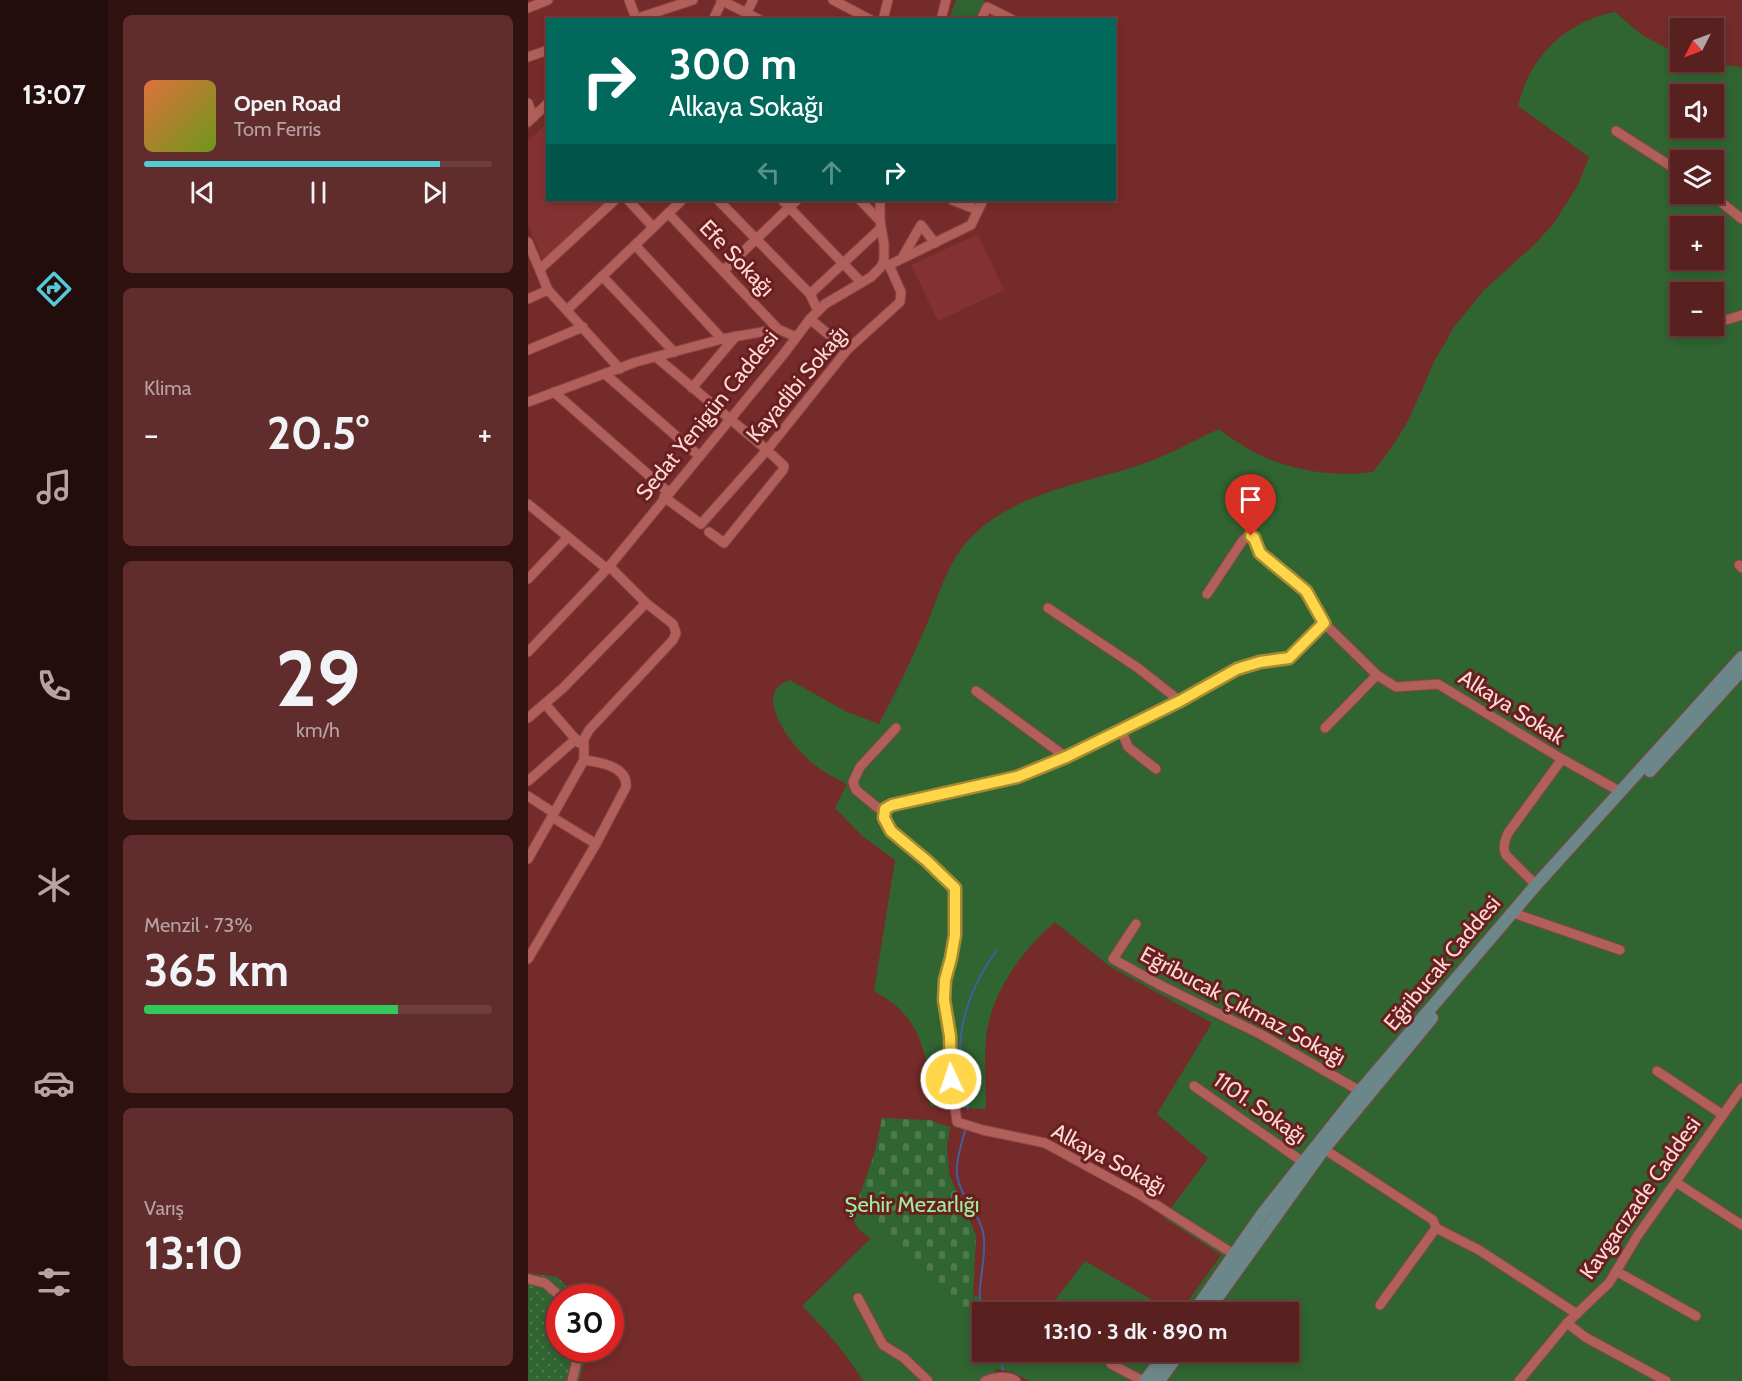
<!DOCTYPE html>
<html lang="tr">
<meta charset="utf-8">
<style>
body{margin:0;font-family:Cabin,sans-serif;background:#612d2c;color:#f1f3f6;height:100vh;display:flex;flex-direction:column;font-size:22px;white-space:nowrap}
*{box-sizing:border-box;margin:0}
p{font-size:20px;color:#b7a3a4}
.icon{flex:none;width:33px;height:33px;fill:none;stroke:currentColor;stroke-width:2;stroke-linecap:round;stroke-linejoin:round}
.map{position:relative;flex:1;overflow:hidden}
.details{display:flex;flex-direction:column;gap:15px;padding:15px;background:#301211;width:420px}
.details>*{flex:none}
.top-card{position:absolute;left:18px;top:18px;width:570px;height:183px;border-radius:0px;box-shadow:0 3px 9px #0003,0 0 0 2px #6d3e3d;background:#00695c;color:#fff;overflow:hidden}
.needle{width:39px;rotate:228deg}
.fabs{position:absolute;left:1142px;top:18px;display:grid;gap:12px}
.fabs a{display:grid;place-items:center;width:54px;height:54px;border-radius:0px;background:#58201f;box-shadow:0 3px 9px #0003,0 0 0 2px #6d3e3d;font-size:30px}
.speed{position:absolute;left:18px;top:1284px;display:flex;gap:12px;font-size:30px;font-weight:700;text-align:center}
.speed>*{display:grid;place-content:center;width:78px;height:78px;border-radius:50%;background:#58201f;box-shadow:0 3px 9px #0003,0 0 0 2px #6d3e3d;line-height:1}
.speed .limit{border:9px solid #d22;background:#fff;color:#111}
.pin{position:absolute;display:grid;place-items:center;width:51px;height:51px;color:#fff;margin:-62px -26px;border-radius:50% 50% 50% 0;rotate:-45deg;box-shadow:0 0 6px #0007}
.pin .icon{rotate:45deg}
.me{position:absolute;width:66px;margin:-33px;rotate:357deg;stroke-linejoin:round;filter:drop-shadow(0 0 4px #0008)}
.turn{display:flex;align-items:center;gap:21px;height:126px;padding:0 24px;font-size:27px}
.turn .icon{width:78px;height:78px;stroke-width:2.5}
.turn b{display:block;font-size:42px;line-height:51px}
.lanes{display:flex;align-items:center;height:57px;padding:0 24px;background:#0003;justify-content:center;gap:30px;direction:ltr}
.lanes .off{opacity:.35}
.big{font-size:45px;font-weight:700;line-height:1.1}
.details .card{flex:1;display:flex;flex-direction:column;justify-content:center;gap:9px;min-width:0;padding:0 21px;border-radius:9px;background:#612d2c}
.details .dial{align-items:center;gap:0}
.dial b{font-size:78px;line-height:1}
.song{display:flex;align-items:center;gap:18px}
.cover{width:72px;height:72px;border-radius:9px;background:linear-gradient(135deg,hsl(20 70% 55%),hsl(80 70% 35%))}
.played{height:6px;border-radius:3px;background:linear-gradient(90deg,#52cbd7 85%,#6d3e3d 85%)}
.keys{display:flex;justify-content:space-around;direction:ltr}
.heat{display:flex;justify-content:space-between;align-items:center;font-size:33px;direction:ltr}
.charge{height:9px;border-radius:4px;background:linear-gradient(90deg,#34c759 73%,#6d3e3d 0)}
.trip{position:absolute;left:444px;top:1302px;width:327px;height:60px;border-radius:0px;background:#58201f;box-shadow:0 3px 9px #0003,0 0 0 2px #6d3e3d;font-weight:700;line-height:60px;text-align:center}
main{display:flex;flex:1;min-height:0}
.tab-bar{display:flex;flex-direction:column;width:108px;justify-content:space-around;align-items:center;background:#230d0c;color:#b7a3a4}
.tab-bar .icon{width:42px;height:42px}
.tab-bar .selected{color:#52cbd7}
.tab-bar b{font-size:27px;color:#f1f3f6}
.map>svg:first-child{display:block}
.built{fill:#843231}
.grass{fill:#306431;fill-rule:evenodd}
.cemetery{fill:url(#cemetery-stones)}
.garden{fill:url(#garden-dots)}
.lines{fill:none;stroke-linecap:round;stroke-linejoin:round}
.stream{stroke:#425e9c;stroke-width:2}
.minor-casing{stroke:#854547;stroke-width:11}
.major-casing{stroke:#854547;stroke-width:14}
.minor{stroke:#b05f5a;stroke-width:9}
.major{stroke:#6c878a;stroke-width:12}
.route-casing{stroke:#a68a30;stroke-width:15}
.route{stroke:#ffd54a;stroke-width:10}
.labels{text-anchor:middle;dominant-baseline:central;stroke-width:6;stroke-linejoin:round;paint-order:stroke}
.street-label{font-size:22px;fill:#fdd8d4;stroke:#691f1f}
.park-label{font-size:22px;fill:#9def9e;stroke:#691f1f}
</style>
<main>
<nav class="tab-bar">
<b>13:07</b>
<svg class="icon selected" aria-label="directions" viewBox="0 0 24 24"><path d="M12 3l9 9-9 9-9-9zM9 14v-3h6M13 9l2 2-2 2"/></svg>
<svg class="icon" aria-label="music" viewBox="0 0 24 24"><path d="M9 18V5l10-2v13"/><circle cx="6" cy="18" r="3"/><circle cx="16" cy="16" r="3"/></svg>
<svg class="icon" aria-label="phone" viewBox="0 0 24 24"><path d="M5 4h4l2 5-3 2q2 4 5 5l2-3 5 2v4C11 20 4 13 5 4z"/></svg>
<svg class="icon" aria-label="climate" viewBox="0 0 24 24"><path d="M12 3v18M4 7l16 10M4 17L20 7"/></svg>
<svg class="icon" aria-label="car" viewBox="0 0 24 24"><path d="M5 17H2v-5l4-1 3-4h7l3 4 3 1v5h-3M9 17h6M6 11h13"/><circle cx="7" cy="17" r="2"/><circle cx="17" cy="17" r="2"/></svg>
<svg class="icon" aria-label="filters" viewBox="0 0 24 24"><path d="M4 7h16M4 17h16"/><circle cx="9" cy="7" r="2"/><circle cx="15" cy="17" r="2"/></svg>
</nav>
<section class="details">
<div class="card">
<div class="song"><i class="cover"></i><div><b>Open Road</b><p>Tom Ferris</p></div></div>
<div class="played"></div>
<div class="keys"><svg class="icon" aria-label="previous" viewBox="0 0 24 24"><path d="M18 5L8 12l10 7zM5 5v14"/></svg><svg class="icon" aria-label="pause" viewBox="0 0 24 24"><path d="M8 5v14M16 5v14"/></svg><svg class="icon" aria-label="next" viewBox="0 0 24 24"><path d="M6 5l10 7-10 7zM19 5v14"/></svg></div>
</div>
<div class="card"><p>Klima</p>
<div class="heat"><a>−</a><b class="big">20.5°</b><a>+</a></div>
</div>
<div class="card dial"><b>29</b><p>km/h</p></div>
<div class="card"><p>Menzil · 73%</p><b class="big">365 km</b><div class="charge"></div></div>
<div class="card"><p>Varış</p><b class="big">13:10</b></div>
</section>
<div class="map">
<svg width="1214" height="1381" viewBox="0 0 1214 1381">
<defs>
<pattern id="cemetery-stones" width="16" height="16" patternUnits="userSpaceOnUse" patternTransform="scale(1.5)"><rect width="16" height="16" fill="#306431"/><path d="M2 7V4a2 2 0 0 1 4 0v3zM10 15v-3a2 2 0 0 1 4 0v3z" fill="#4f794e"/></pattern>
<pattern id="garden-dots" width="8" height="8" patternUnits="userSpaceOnUse" patternTransform="scale(1.5)"><rect width="8" height="8" fill="#306431"/><path d="M2 2h.1M6 6h.1" fill="none" stroke="#4f794e" stroke-width="1.8" stroke-linecap="round"/></pattern>
</defs>
<rect width="100%" height="100%" fill="#752b29"/>
<g class="built">
<path d="M19 123 20 200H80L15 260 0 225V141Z"/>
<path d="M450 234 476 290 410 321 383 265Z"/>
</g>
<g class="grass">
<path d="M428 0H457L447 19H421Z"/>
<path d="M1087 12 1114 35 1152 55V62H1173L1212 67 1214 70V1381H501L484 1372 468 1369 464 1381H335C318 1353 297 1329 274 1306L343 1238C323 1227 322 1216 331 1197L338 1199 336 1217 356 1239 444 1323 446 1295 481 1312H454V1352H760V1312H652L693 1255 636 1218 680 1158 629 1114 684 1023 581 966 527 922C494 950 462 994 458 1039 456 1062 458 1086 458 1109L402 1106C401 1056 394 1016 346 991L367 860 334 836 307 808 319 784C306 778 294 771 283 762 265 747 221 693 262 680L317 711 351 724C368 692 384 659 398 626 409 600 417 570 434 548 474 495 553 484 612 465 639 456 665 441 691 429 736 465 788 479 845 472L864 447 881 419 906 362 926 327 956 290 1006 245 1026 223 1050 185 1061 157 990 106C1002 56 1037 22 1087 12ZM1152 94H1185V128H1152ZM1152 160H1185V194H1152ZM1152 226H1185V260H1152ZM1152 292H1185V326H1152Z"/>
<path d="M557 1261 645 1312H518Z"/>
</g>
<path class="cemetery" d="M354 1118 401 1120 422 1127 419 1146 421 1174 448 1235 444 1324 337 1221 335 1212 338 1199 331 1197 347 1152Z"/>
<path class="garden" d="M0 1273 29 1277 50 1297 32 1298V1348L60 1349 51 1381H0Z"/>
<g class="lines">
<g class="stream">
<path d="M440 1109C437 1091 432 1071 432 1053 432 1015 447 980 469 950"/>
<path d="M437 1130C434 1144 427 1161 429 1175 432 1198 454 1215 456 1238 458 1264 447 1291 454 1316"/>
<path d="M470 1352 475 1370"/>
</g>
<defs>
<g id="minor">
<path d="M101 0 108 18"/>
<path d="M193 0 232 20"/>
<path d="M305 0 343 20"/>
<path d="M0 8 20 0"/>
<path d="M219 12 225 0"/>
<path d="M104 20 165 0"/>
<path d="M185 20 194 1"/>
<path d="M355 20 360 0"/>
<path d="M413 20 418 0"/>
<path d="M453 20 459 7 485 20"/>
<path d="M0 57 20 50"/>
<path d="M0 103 5 117"/>
<path d="M0 122 20 103"/>
<path d="M1088 131 1152 172"/>
<path d="M1183 194 1214 219"/>
<path d="M100 200 125 227"/>
<path d="M190 200 282 294 290 311"/>
<path d="M254 200 333 282"/>
<path d="M332 200 352 221"/>
<path d="M424 200 450 210"/>
<path d="M140 213 250 329"/>
<path d="M0 242 20 290 92 369"/>
<path d="M107 245 194 339"/>
<path d="M374 258 393 225 407 243"/>
<path d="M357 264 361 265 443 225 455 200"/>
<path d="M12 269 87 200"/>
<path d="M195 271 269 200"/>
<path d="M74 276 146 352"/>
<path d="M282 294 353 228"/>
<path d="M0 299 20 290"/>
<path d="M39 310 154 200"/>
<path d="M282 319 319 350"/>
<path d="M1185 324 1214 315"/>
<path d="M1165 330 1180 326"/>
<path d="M0 350 55 327"/>
<path d="M128 357 239 450 256 466 255 470 196 543 181 532"/>
<path d="M77 374 170 455"/>
<path d="M164 388 208 336"/>
<path d="M26 392 140 492"/>
<path d="M0 402 108 362 194 339 250 329 268 337"/>
<path d="M136 497 173 524 239 450 319 350 372 302 373 292 361 265"/>
<path d="M0 504 79 569"/>
<path d="M1211 565 1214 568"/>
<path d="M0 579 40 537"/>
<path d="M679 594 715 540 719 537H724L732 553 778 591 796 623 849 675 868 687 910 684 1034 759 980 833C977 841 974 847 978 855L1008 885"/>
<path d="M520 608 610 668 652 701"/>
<path d="M0 652 79 569 255 355 282 319 297 304 343 277 353 267 356 260V244L352 221V200"/>
<path d="M448 691 538 757"/>
<path d="M17 704 51 743"/>
<path d="M0 718 35 688 118 603"/>
<path d="M797 728 849 675"/>
<path d="M593 729 600 747 628 769"/>
<path d="M1034 759 1093 792"/>
<path d="M56 760V739L61 730 145 640 148 633 145 624 118 603 81 566"/>
<path d="M0 781 48 739"/>
<path d="M0 796 26 813"/>
<path d="M355 812 328 790 325 782 332 767 368 728"/>
<path d="M24 817 68 844"/>
<path d="M0 859 56 760"/>
<path d="M991 915 1092 950"/>
<path d="M608 924 585 959 632 985 734 1035 832 1091"/>
<path d="M0 959 68 844 98 787C100 766 71 762 56 760"/>
<path d="M1129 1071 1195 1115"/>
<path d="M666 1086 775 1162"/>
<path d="M796 1149 905 1220 908 1228"/>
<path d="M1149 1183 1214 1225"/>
<path d="M707 1255 614 1196 517 1143 455 1130 429 1122 422 1071V1036L416 1000 417 980 424 958 427 935V888L363 831 358 825 355 812 358 807 364 805 489 777 538 757 652 701 709 669 732 662 761 658 796 623"/>
<path d="M1088 1271 1168 1316"/>
<path d="M0 1279 17 1283 34 1298"/>
<path d="M330 1298 355 1345 376 1358 400 1381"/>
<path d="M852 1305 908 1228 951 1250 1049 1314"/>
<path d="M1039 1323 1057 1337 1138 1381"/>
<path d="M583 1364 615 1381"/>
<path d="M44 1381 52 1348"/>
<path d="M457 1381C466 1377 480 1375 488 1381"/>
<path d="M991 1381 1039 1323 1081 1283 1110 1235 1214 1088"/>
</g>
<g id="major">
<path d="M1122 771 1214 670"/>
<path d="M666 1312 735 1213 832 1091 1008 885 1214 657"/>
<path d="M679 1312 796 1149 904 1018"/>
<path d="M617 1381 639 1352"/>
<path d="M631 1381 652 1352"/>
</g>
</defs>
<use href="#minor" class="minor-casing"/>
<use href="#major" class="major-casing"/>
<use href="#minor" class="minor"/>
<use href="#major" class="major"/>
</g>
<g class="lines">
<defs>
<path id="route" d="M423 1079 422 1036 416 1000 417 980 423 958 427 935V888L399 861 363 831 356 818 357 809 364 805 489 777 538 757 652 701 709 669 732 662 761 658 796 623 778 591 732 553 726 538 723 536"/>
</defs>
<use href="#route" class="route-casing"/>
<use href="#route" class="route"/>
</g>
<g class="labels">
<g class="street-label">
<text transform="translate(209 258) rotate(46)">Efe Sokağı</text>
<text transform="translate(269 384) rotate(-50)">Kayadibi Sokağı</text>
<text transform="translate(179 415) rotate(-51)">Sedat Yenigün Caddesi</text>
<text transform="translate(984 707) rotate(32)">Alkaya Sokak</text>
<text transform="translate(914 963) rotate(-50)">Eğribucak Caddesi</text>
<text transform="translate(715 1006) rotate(28)">Eğribucak Çıkmaz Sokağı</text>
<text transform="translate(732 1108) rotate(35)">1101. Sokağı</text>
<text transform="translate(581 1159) rotate(28)">Alkaya Sokağı</text>
<text transform="translate(1112 1198) rotate(-55)">Kavgacızade Caddesi</text>
</g>
<g class="park-label">
<text x="384" y="1204">Şehir Mezarlığı</text>
</g>
</g>
</svg>
<div class="fabs">
<a><svg class="needle" viewBox="-14 -14 28 28"><path d="M0-13l5 13h-10z" fill="#e53935"/><path d="M0 13l5-13h-10z" fill="#b7a3a4"/></svg></a>
<a><svg class="icon" aria-label="sound" viewBox="0 0 24 24"><path d="M4 9h4l5-4v14l-5-4H4zM17 9q2 3 0 6"/></svg></a>
<a><svg class="icon" aria-label="layers" viewBox="0 0 24 24"><path d="M12 4l9 5-9 5-9-5zM3 14l9 5 9-5"/></svg></a>
<a>+</a>
<a>−</a>
</div>
<div class="speed"><div class="limit">30</div></div>
<div class="pin" style="left:723px;top:536px;background:#d93025"><svg class="icon" aria-label="arrive" viewBox="0 0 24 24"><path d="M6 21V4h12l-3 4 3 4H6"/></svg></div>
<svg class="me" style="left:423px;top:1079px" viewBox="-20 -20 40 40"><circle r="17" fill="#ffd54a" stroke="#fff" stroke-width="3"/><path d="M0-11L8 9 0 5-8 9z" fill="#fff"/></svg>
<div class="trip">13:10 · 3 dk · 890 m</div>
<div class="top-card">
<div class="turn"><svg class="icon" aria-label="right" viewBox="0 0 24 24"><path d="M7 20v-9h11M14 6l5 5-5 5"/></svg><div><b>300 m</b>Alkaya Sokağı</div></div>
<div class="lanes"><svg class="icon off" aria-label="left" viewBox="0 0 24 24"><path d="M17 20v-9H6M10 6l-5 5 5 5"/></svg><svg class="icon off" aria-label="ahead" viewBox="0 0 24 24"><path d="M12 20V5M6 11l6-6 6 6"/></svg><svg class="icon" aria-label="right" viewBox="0 0 24 24"><path d="M7 20v-9h11M14 6l5 5-5 5"/></svg></div>
</div>
</div>
</main>
